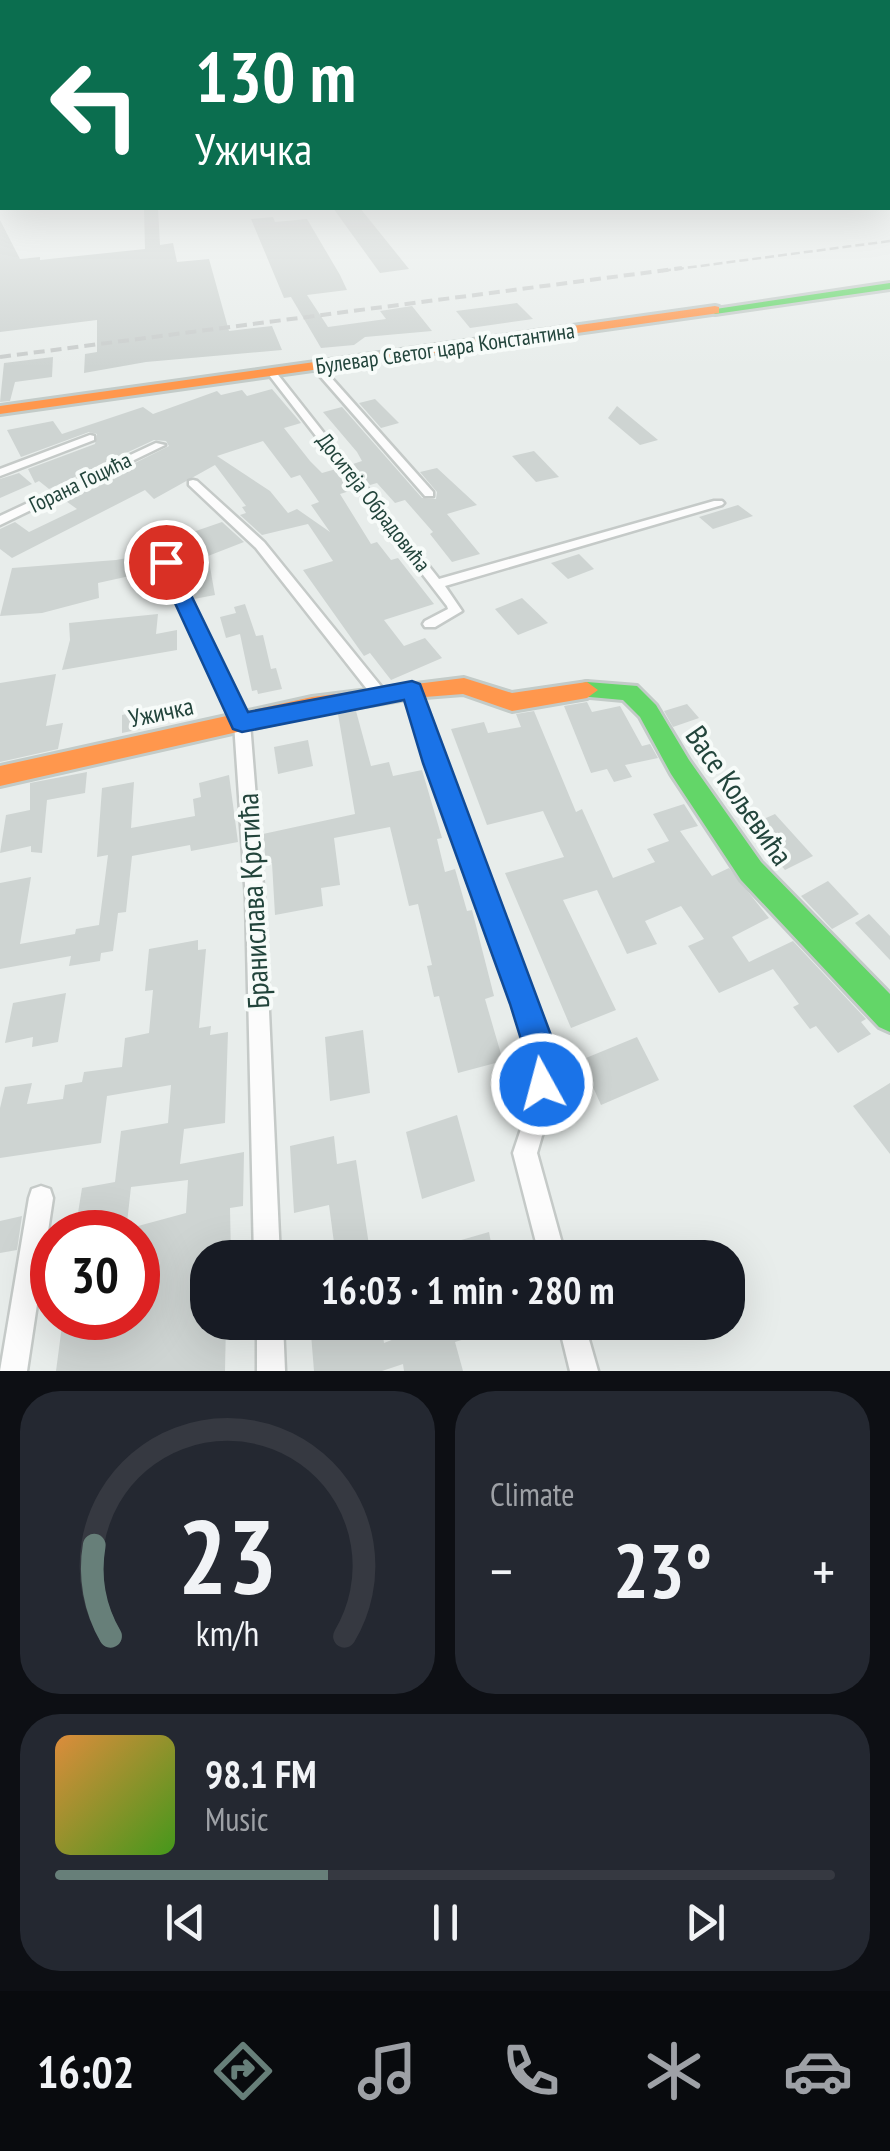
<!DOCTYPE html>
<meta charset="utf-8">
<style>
body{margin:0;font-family:"PT Sans Narrow",sans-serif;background:#242831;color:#f1f3f6;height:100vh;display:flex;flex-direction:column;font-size:38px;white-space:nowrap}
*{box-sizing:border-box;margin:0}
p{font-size:32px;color:#9ea1a6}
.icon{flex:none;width:55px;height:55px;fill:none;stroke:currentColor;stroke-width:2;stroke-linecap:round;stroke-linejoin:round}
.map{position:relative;height:1371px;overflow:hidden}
.drawer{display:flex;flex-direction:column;gap:20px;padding:20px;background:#0d0f14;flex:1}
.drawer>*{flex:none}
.guide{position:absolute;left:0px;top:0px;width:890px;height:210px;box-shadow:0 10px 40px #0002;background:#0b6e4f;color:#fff;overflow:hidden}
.speed{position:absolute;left:30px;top:1210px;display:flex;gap:20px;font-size:50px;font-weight:700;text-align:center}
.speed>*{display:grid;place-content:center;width:130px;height:130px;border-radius:50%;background:#171b24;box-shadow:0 10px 40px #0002;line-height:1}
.speed .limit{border:15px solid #d22;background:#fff;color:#111}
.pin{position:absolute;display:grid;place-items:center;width:85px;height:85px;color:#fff;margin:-42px;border:5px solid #fff;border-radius:50%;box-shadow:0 2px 10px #0007}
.me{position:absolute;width:110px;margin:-55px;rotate:353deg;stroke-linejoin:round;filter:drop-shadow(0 0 8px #0008)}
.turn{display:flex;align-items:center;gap:35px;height:210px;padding:0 30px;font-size:45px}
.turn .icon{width:130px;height:130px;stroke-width:2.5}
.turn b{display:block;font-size:70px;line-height:85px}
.big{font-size:75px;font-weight:600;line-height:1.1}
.drawer .card{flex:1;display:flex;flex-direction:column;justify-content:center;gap:15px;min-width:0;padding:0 35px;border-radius:40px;background:#242831}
.drawer .dial{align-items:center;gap:0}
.dial svg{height:260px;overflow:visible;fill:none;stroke:#363941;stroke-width:7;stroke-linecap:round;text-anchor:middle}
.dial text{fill:#f1f3f6;stroke:none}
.song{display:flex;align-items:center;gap:30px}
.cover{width:120px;height:120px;border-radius:15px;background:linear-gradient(135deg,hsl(30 70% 55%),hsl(100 70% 35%))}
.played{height:10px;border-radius:5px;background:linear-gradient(90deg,#677f79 35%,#363941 35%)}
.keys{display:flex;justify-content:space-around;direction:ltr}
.heat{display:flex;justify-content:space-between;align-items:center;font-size:55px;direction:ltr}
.drawer .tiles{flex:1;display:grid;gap:20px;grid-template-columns:1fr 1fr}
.card:last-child{grid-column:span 2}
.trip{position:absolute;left:190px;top:1240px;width:555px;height:100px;border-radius:40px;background:#171b24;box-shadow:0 10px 40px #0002;font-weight:600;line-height:100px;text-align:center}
.tab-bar{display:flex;height:160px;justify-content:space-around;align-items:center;background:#090b0e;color:#9ea1a6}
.tab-bar .icon{width:70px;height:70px}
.tab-bar .current{color:#677f79}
.tab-bar b{font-size:45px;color:#f1f3f6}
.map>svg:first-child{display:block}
.building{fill:#ced4d2;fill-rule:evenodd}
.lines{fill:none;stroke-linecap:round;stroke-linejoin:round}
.street-casing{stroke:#c5cac8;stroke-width:5}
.fast-casing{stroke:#c3cbc8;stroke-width:6}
.slow-casing{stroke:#c3cbc8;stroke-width:6}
.street{fill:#fcfcfc;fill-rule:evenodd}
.fast{fill:#63d668;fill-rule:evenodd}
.slow{fill:#ff974d;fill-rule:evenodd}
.rail-far1{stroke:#c9cdcc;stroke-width:2.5;stroke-dasharray:9 4;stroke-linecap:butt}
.rail{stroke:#c9cdcc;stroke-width:4;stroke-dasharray:11 6;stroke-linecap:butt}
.route{fill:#1a73e8;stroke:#114b97;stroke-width:2.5}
.labels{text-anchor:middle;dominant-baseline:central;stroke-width:8;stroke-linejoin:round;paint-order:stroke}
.far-street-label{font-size:22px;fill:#22443b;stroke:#f7fbf9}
.street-label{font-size:25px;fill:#22443b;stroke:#f7fbf9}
.near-street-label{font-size:30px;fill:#22443b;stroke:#f7fbf9}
</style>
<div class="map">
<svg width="890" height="1371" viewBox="0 0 890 1371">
<rect width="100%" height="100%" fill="#e8edeb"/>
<g class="building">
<path d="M144 208H158L160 245 173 243 177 262 209 259 229 331 272 326 282 350 146 362 84 373 85 354 97 352V320L0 332V220L20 259 40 257V260L145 249Z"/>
<path d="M333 208H360L409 269 380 273Z"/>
<path d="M273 217 275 222 307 219 340 275 347 290 307 295 328 327 386 319 380 311 412 306 432 331 365 337 354 345 321 348 291 297 284 298 251 219Z"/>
<path d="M517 303 533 319 470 328 456 311Z"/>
<path d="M53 357 52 377 15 382 10 401 0 402 4 363Z"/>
<path d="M272 389 301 423 284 428 310 461 322 473 336 469 353 490 340 494 371 544 377 542 391 560 398 558 434 604 384 620 404 646 425 638 442 658 391 680 370 653 364 656 303 570 333 561 308 524 262 535 240 515 246 513 242 507 246 506 215 465 154 499 145 490 12 558 0 549V529L15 522 29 532 77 509 63 499 169 446 166 441 154 440 49 489 39 481 35 483 28 469 95 444 97 434 89 432 21 457 7 430 53 421 62 434 143 407 153 414 217 391 221 395 242 390 247 396ZM263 441 291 478 300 475 319 502 311 505 330 532 297 509 288 513 270 491 217 456Z"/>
<path d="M375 399 399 423 381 428 359 403Z"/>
<path d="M617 406 658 440 640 445 608 418Z"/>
<path d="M342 407 422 498 436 499 437 492 420 472 437 468 477 505 447 514 480 554 452 562 430 534 433 532 405 500 395 503 377 483 370 485 353 464 362 461 357 452 323 412Z"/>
<path d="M534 451 559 477 536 482 512 456Z"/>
<path d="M19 473 32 484 0 498V479Z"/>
<path d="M738 505 753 516 713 529 699 517Z"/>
<path d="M222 522 244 542 208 556 215 595 194 599 183 547 201 543 190 533Z"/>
<path d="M166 551 155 561 163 579 160 600 148 572 98 583 99 598 42 613 0 616 12 568 116 560Z"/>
<path d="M579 554 594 569 568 579 551 563Z"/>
<path d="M522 598 548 623 518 635 495 609Z"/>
<path d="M245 604 256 636 263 635 271 669 276 668 282 689 258 694 257 690 252 691 240 634 226 638 220 617 236 613 234 607Z"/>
<path d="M158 614 156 634 177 630V650L62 670 70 640 69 623Z"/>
<path d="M56 674 46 726 63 723 58 749 0 762V683Z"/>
<path d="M587 702 592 712 620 706 642 746 650 744 658 758 625 765 632 777 614 782 607 769 591 773 564 706Z"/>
<path d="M687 704 699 718 673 727 664 711Z"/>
<path d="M159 706 160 725 122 733V715Z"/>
<path d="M356 711 371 766 389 762 393 776 422 770 442 838 437 839 445 872 455 869 467 911 472 910 494 996 485 999 503 1061 458 1073 439 996 434 997 427 966 432 965 418 904 409 906 390 827 334 838 340 885 321 888 323 906 275 915 272 863 266 864 263 834 355 814 338 714Z"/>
<path d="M534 711 576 812 582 809 613 878 655 862 647 849 669 841 653 814 684 804 698 826 680 831 712 876 729 868 769 918 732 937 749 962 793 941 866 1019 861 1022 871 1034 838 1053 816 1026 810 1029 793 1007 799 1004 773 969 719 993 688 946 704 939 681 906 645 921 657 944 627 954 597 890 563 900 616 1010 571 1028 505 873 564 857 543 811 487 825 451 729 484 722 488 733 521 727 516 714Z"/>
<path d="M308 740 313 766 278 774 274 747Z"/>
<path d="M87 772 85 793 47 800 42 853 31 852V846L0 853 6 815 30 810V783Z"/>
<path d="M229 775 238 842 191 851 190 845 132 856 126 912 118 913 113 951 101 953 100 961 69 966 71 956 0 969V883L31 877 20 944 75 934 76 929 99 925 108 855 97 857 102 788 134 782 131 828 195 816 193 799 201 797 199 783Z"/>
<path d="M775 814 813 856 785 870 748 826Z"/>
<path d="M828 881 859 914 832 929 801 896Z"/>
<path d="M869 914 890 936V960L855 923Z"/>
<path d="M198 940V950L206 949 199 1028 211 1026 210 1035 228 1032 225 1123 184 1129 180 1164 244 1152 243 1206 230 1208 231 1258H208V1322H226L225 1371H56L63 1318H138V1226L186 1213 188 1180 131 1187 126 1232H75L82 1188 115 1182 121 1131 168 1123 171 1085 107 1096 101 1143 0 1158V1108L5 1087 32 1083 27 1104 63 1099 65 1085 82 1082 84 1072 122 1067 125 1038 149 1033 153 990 145 991 149 949Z"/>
<path d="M66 993 58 1042 32 1047 33 1037 5 1043 13 1003Z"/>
<path d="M363 1030 370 1093 330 1101 325 1037Z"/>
<path d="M637 1037 659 1080 601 1105 581 1060Z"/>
<path d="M890 1083V1154L853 1106Z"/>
<path d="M457 1115 475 1181 422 1199 406 1132Z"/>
<path d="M334 1136 337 1164 356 1160 371 1258H336L329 1205 294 1213 290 1146Z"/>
<path d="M22 1216 17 1250 0 1253V1221Z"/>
<path d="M489 1232 494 1258H417L416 1253Z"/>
<path d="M310 1322H381L384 1343 437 1322H507V1326L455 1342 463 1371H404L403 1364 382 1371H314Z"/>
</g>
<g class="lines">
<defs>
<g id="street">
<path d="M313 364H319L433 492V496H425L313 368Z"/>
<path d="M269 371H275L439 579 714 501H722L724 503 722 505 445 586 462 611 435 627H425L423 624 425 621 448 609 447 606 269 375Z"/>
<path d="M90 435 94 436V440L0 476V469Z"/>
<path d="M156 443 165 445 0 525V516Z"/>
<path d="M193 480 197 481 264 542 384 690 387 694 384 698H374L256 548 189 485V481Z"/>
<path d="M165 558 171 562 250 723 264 899 280 1258H254L246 899 234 723 159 562Z"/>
<path d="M412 684 420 690 555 1062 550 1108 537 1153 566 1258H540L513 1153 528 1108 533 1062 404 690Z"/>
<path d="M41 1186 50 1189 53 1198 27 1371H0L29 1198 32 1189Z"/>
<path d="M257 1322H283L285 1371H257Z"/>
<path d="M558 1322H584L598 1371H570Z"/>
</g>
<g id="fast">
<path d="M890 283V289L715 314 709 310Z"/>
<path d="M587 682 637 686 656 705 689 760 761 862 890 994V1032L879 1027 741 880 671 774 640 717 623 700 579 696 576 690 579 684Z"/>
</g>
<g id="slow">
<path d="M715 306 719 307V313L0 414V406Z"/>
<path d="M464 678 512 693 587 682 598 690 587 698 512 711 463 694 412 698 312 715 0 786V766L312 697Z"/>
</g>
</defs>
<use href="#street" class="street-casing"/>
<use href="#fast" class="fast-casing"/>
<use href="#slow" class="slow-casing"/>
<use href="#street" class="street"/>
<use href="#fast" class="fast"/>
<use href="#slow" class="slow"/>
<path class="rail-far1" d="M662 271 890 241"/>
<path class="rail" d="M0 357 682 268"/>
</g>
<linearGradient id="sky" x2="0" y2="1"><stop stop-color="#8dc2e4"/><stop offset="0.48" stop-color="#f5f7f6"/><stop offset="1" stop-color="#f5f7f6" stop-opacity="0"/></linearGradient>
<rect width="890" height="367" fill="url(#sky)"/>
<path class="route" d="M166 556 175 562 248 712 412 681 420 684 561 1062 554 1096 542 1101 530 1096 525 1084 528 1062 510 1004 423 763 404 700 242 732 233 729 156 562Z"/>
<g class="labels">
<g class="far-street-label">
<text transform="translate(445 348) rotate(-8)">Булевар Светог цара Константина</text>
<text transform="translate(80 482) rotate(-26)">Горана Гоцића</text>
<text transform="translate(374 502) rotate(52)">Доситеја Обрадовића</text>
</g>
<g class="street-label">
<text transform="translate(161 712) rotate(-12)">Ужичка</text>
</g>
<g class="near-street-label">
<text transform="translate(740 795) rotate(55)">Васе Кољевића</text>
<text transform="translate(252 901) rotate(-93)">Бранислава Крстића</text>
</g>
</g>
</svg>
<div class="speed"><div class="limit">30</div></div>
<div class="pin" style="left:166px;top:562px;background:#d93025"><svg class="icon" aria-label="arrive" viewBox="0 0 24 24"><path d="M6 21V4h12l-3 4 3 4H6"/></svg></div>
<svg class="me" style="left:542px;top:1084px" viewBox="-20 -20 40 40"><circle r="17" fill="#1a73e8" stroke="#fff" stroke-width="3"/><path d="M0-11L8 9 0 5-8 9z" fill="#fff"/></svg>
<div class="trip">16:03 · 1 min · 280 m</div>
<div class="guide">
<div class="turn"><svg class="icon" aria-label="left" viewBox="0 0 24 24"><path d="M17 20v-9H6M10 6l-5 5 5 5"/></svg><div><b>130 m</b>Ужичка</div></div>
</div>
</div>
<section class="drawer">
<div class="tiles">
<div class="card dial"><svg viewBox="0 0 100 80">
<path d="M14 69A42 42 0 1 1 86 69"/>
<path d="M14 69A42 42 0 0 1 9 41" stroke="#677f79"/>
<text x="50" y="56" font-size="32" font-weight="700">23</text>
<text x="50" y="72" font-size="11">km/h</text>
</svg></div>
<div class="card"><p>Climate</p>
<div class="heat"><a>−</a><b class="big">23°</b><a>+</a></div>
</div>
<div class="card">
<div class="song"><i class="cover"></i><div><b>98.1 FM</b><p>Music</p></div></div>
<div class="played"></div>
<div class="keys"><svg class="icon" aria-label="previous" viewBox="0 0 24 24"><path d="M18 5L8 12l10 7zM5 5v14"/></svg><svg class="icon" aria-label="pause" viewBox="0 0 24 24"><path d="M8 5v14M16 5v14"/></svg><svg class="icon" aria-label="next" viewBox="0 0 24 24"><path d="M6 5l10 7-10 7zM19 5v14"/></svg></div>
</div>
</div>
</section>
<nav class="tab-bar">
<b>16:02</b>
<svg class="icon current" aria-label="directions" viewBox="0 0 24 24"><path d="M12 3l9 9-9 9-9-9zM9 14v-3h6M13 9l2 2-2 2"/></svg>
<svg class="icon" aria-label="music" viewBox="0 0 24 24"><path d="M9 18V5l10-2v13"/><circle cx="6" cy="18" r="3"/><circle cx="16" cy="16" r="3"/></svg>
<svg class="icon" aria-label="phone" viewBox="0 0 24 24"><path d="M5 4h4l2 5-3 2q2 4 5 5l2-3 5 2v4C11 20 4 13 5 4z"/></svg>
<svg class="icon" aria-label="climate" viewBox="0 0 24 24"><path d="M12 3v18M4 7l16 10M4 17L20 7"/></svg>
<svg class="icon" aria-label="car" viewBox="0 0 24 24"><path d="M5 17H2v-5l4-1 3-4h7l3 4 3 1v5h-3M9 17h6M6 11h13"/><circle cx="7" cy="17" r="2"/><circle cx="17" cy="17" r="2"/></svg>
</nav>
